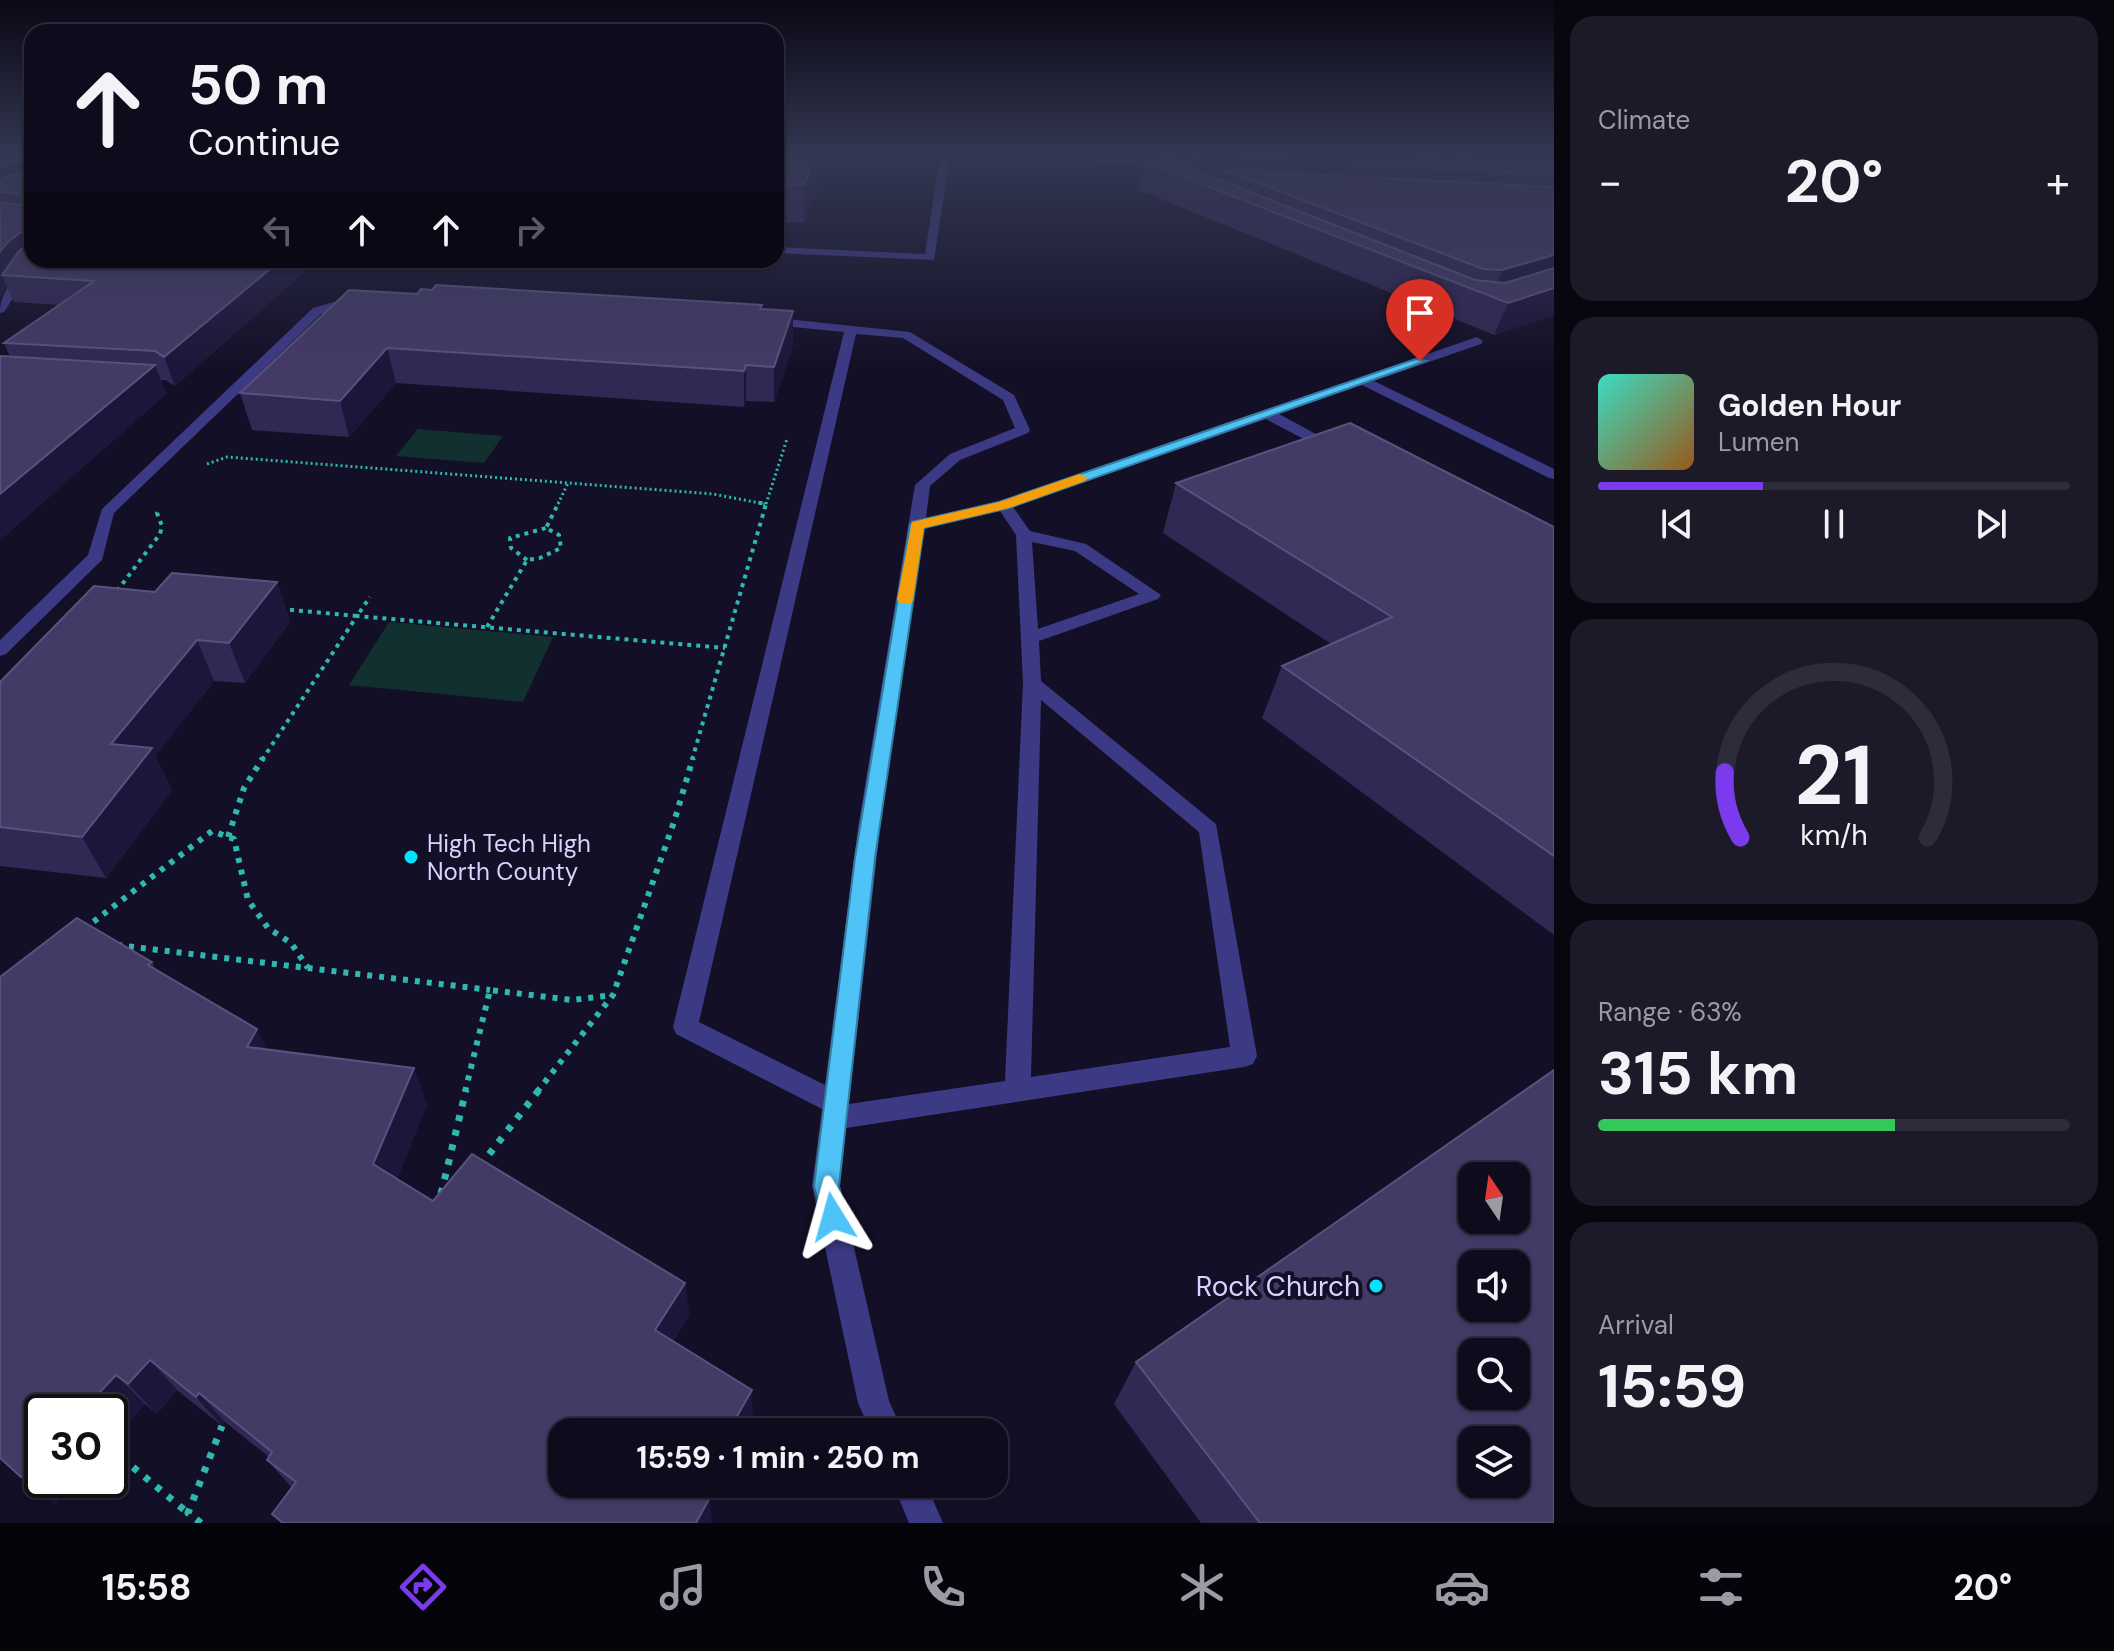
<!DOCTYPE html>
<meta charset="utf-8">
<style>
body{margin:0;font-family:"DM Sans",sans-serif;background:#1c1929;color:#f1f3f6;height:100vh;display:flex;flex-direction:column;font-size:30px;white-space:nowrap}
*{box-sizing:border-box;margin:0}
p{font-size:26px;color:#9b9ba3}
.icon{flex:none;width:44px;height:44px;fill:none;stroke:currentColor;stroke-width:2;stroke-linecap:round;stroke-linejoin:round}
.map{position:relative;flex:1;overflow:hidden}
.side{display:flex;flex-direction:column;gap:16px;padding:16px;background:#08060f;width:560px}
.side>*{flex:none}
.banner{position:absolute;left:24px;top:24px;width:760px;height:244px;border-radius:24px;box-shadow:0 2px 6px #0004,0 0 0 2px #2e2b3b;background:#0e0b1c;color:#f1f3f6;overflow:hidden}
.needle{width:52px;rotate:347deg}
.buttons{position:absolute;left:1458px;top:1162px;display:grid;gap:16px}
.buttons a{display:grid;place-items:center;width:72px;height:72px;border-radius:16px;background:#0e0b1c;box-shadow:0 2px 6px #0004,0 0 0 2px #2e2b3b;font-size:40px}
.speed{position:absolute;left:24px;top:1394px;display:flex;gap:16px;font-size:40px;font-weight:700;text-align:center}
.speed>*{display:grid;place-content:center;width:104px;height:104px;border-radius:50%;background:#0e0b1c;box-shadow:0 2px 6px #0004,0 0 0 2px #2e2b3b;line-height:1}
.speed .limit{border:4px solid #111;border-radius:12px;background:#fff;color:#111}
.pin{position:absolute;display:grid;place-items:center;width:68px;height:68px;color:#fff;margin:-82px -34px;border-radius:50% 50% 50% 0;rotate:-45deg;box-shadow:0 0 8px #0007}
.pin .icon{rotate:45deg}
.me{position:absolute;width:88px;margin:-44px;rotate:352deg;stroke-linejoin:round;filter:drop-shadow(0 0 6px #0008)}
.turn{display:flex;align-items:center;gap:28px;height:168px;padding:0 32px;font-size:36px}
.turn .icon{width:104px;height:104px;stroke-width:2.5}
.turn b{display:block;font-size:56px;line-height:68px}
.lanes{display:flex;align-items:center;height:76px;padding:0 32px;background:#0003;justify-content:center;gap:40px;direction:ltr}
.lanes .off{opacity:.35}
.big{font-size:60px;font-weight:700;line-height:1.1}
.side .tile{flex:1;display:flex;flex-direction:column;justify-content:center;gap:12px;min-width:0;padding:0 28px;border-radius:24px;background:#1c1929}
.side .dial{align-items:center;gap:0}
.dial svg{height:208px;overflow:visible;fill:none;stroke:#2e2b3b;stroke-width:7;stroke-linecap:round;text-anchor:middle}
.dial text{fill:#f1f3f6;stroke:none}
.song{display:flex;align-items:center;gap:24px}
.cover{width:96px;height:96px;border-radius:12px;background:linear-gradient(135deg,hsl(170 70% 55%),hsl(30 70% 35%))}
.played{height:8px;border-radius:4px;background:linear-gradient(90deg,#7c3aed 35%,#2e2b3b 35%)}
.keys{display:flex;justify-content:space-around;direction:ltr}
.heat{display:flex;justify-content:space-between;align-items:center;font-size:44px;direction:ltr}
.charge{height:12px;border-radius:6px;background:linear-gradient(90deg,#34c759 63%,#2e2b3b 0)}
.trip{position:absolute;left:548px;top:1418px;width:460px;height:80px;border-radius:24px;background:#0e0b1c;box-shadow:0 2px 6px #0004,0 0 0 2px #2e2b3b;font-weight:700;line-height:80px;text-align:center}
.dock{display:flex;height:128px;justify-content:space-around;align-items:center;background:#06040b;color:#9b9ba3}
.dock .icon{width:56px;height:56px}
.dock .selected{color:#7c3aed}
.dock b{font-size:36px;color:#f1f3f6}
main{display:flex;flex:1;min-height:0}
.map>svg:first-child{display:block}
.green{fill:#12302f}
.lines{fill:none;stroke-linecap:round;stroke-linejoin:round}
.path-far3{stroke:#2fb8b0;stroke-width:3;stroke-dasharray:2 3;stroke-linecap:butt}
.path-far2{stroke:#2fb8b0;stroke-width:4;stroke-dasharray:4 5;stroke-linecap:butt}
.path-far1{stroke:#2fb8b0;stroke-width:6;stroke-dasharray:5 7;stroke-linecap:butt}
.path{stroke:#2fb8b0;stroke-width:7;stroke-dasharray:6 9;stroke-linecap:butt}
.minor{fill:#3d3a85;fill-rule:evenodd}
.wall{fill:#312854}
.shaded-wall{fill:#1d163a}
.building{fill:#433a66;stroke:#5a527e;stroke-width:2;fill-rule:evenodd}
.route{fill:#4fc3f7;stroke:#337fa1;stroke-width:2}
.slow{fill:#f59e0b}
.poi-dot{fill:#00e5ff;stroke:#130f26;stroke-width:3}
.labels{text-anchor:middle;dominant-baseline:central;stroke-width:8;stroke-linejoin:round;paint-order:stroke}
.poi-label{font-size:24px;fill:#d9d4ff;stroke:#130f26;text-anchor:start}
.near-poi-label{font-size:28px;fill:#d9d4ff;stroke:#130f26;text-anchor:end}
</style>
<main>
<div class="map">
<svg width="1554" height="1523" viewBox="0 0 1554 1523">
<rect width="100%" height="100%" fill="#130f26"/>
<g class="green">
<path d="M418 429 503 436 484 463 396 456Z"/>
<path d="M389 622 553 637 523 702 349 685Z"/>
</g>
<g class="lines">
<g class="path-far3">
<path d="M207 464 227 457 713 494 765 504"/>
<path d="M558 504 568 483"/>
<path d="M766 504 787 439"/>
</g>
<g class="path-far2">
<path d="M527 560 511 548 510 538 546 528"/>
<path d="M117 591 160 534 162 526 157 513 160 510"/>
<path d="M281 609 357 616 370 597"/>
<path d="M487 627 527 560 540 558 561 548 559 535 546 528 559 502"/>
<path d="M262 760 357 616 725 648"/>
<path d="M692 760 766 504 755 502"/>
</g>
<g class="path-far1">
<path d="M228 837 244 788 263 758"/>
<path d="M84 929 212 831 234 839 248 900 268 928 291 943 308 968"/>
<path d="M117 945 490 990"/>
<path d="M465 1092 490 990 572 1000 613 995"/>
<path d="M537 1092 613 995 674 822 693 758"/>
</g>
<g class="path">
<path d="M480 1166 539 1090"/>
<path d="M441 1194 466 1090"/>
<path d="M110 1448 188 1513"/>
<path d="M201 1523 188 1513 222 1426"/>
</g>
<g class="minor">
<path d="M940 154H950L934 260 776 253V247L925 254Z"/>
<path d="M1078 154 1162 160 1167 163 1162 166 1096 162Z"/>
<path d="M34 260H47L28 275 4 312 0 313C0 291 17 273 34 260Z"/>
<path d="M352 297 362 299 321 314 114 513 102 560 6 654 0 656V640L88 555 102 509 313 308Z"/>
<path d="M767 317 910 332 1014 395 1030 430 1028 433 960 460 930 486 926 518 999 501 1477 337 1483 341 1481 344 1374 381 1554 469V479L1549 478 1362 385 1279 414 1340 447V453H1330L1266 419 1013 507 1030 531 1086 544 1161 595 1158 599 1039 641 1041 681 1216 824 1257 1056 1253 1064 1244 1067 846 1128 840 1186 889 1401 903 1432H871L858 1403 812 1186 822 1109 676 1034 673 1027 844 332 763 324V318ZM856 334 903 338 1003 400 1015 428 950 454 915 485 858 828 825 1085 699 1022ZM1000 511 1016 535 1023 683 1005 1081 849 1104 880 828 924 528ZM1032 542 1075 551 1139 594 1038 629ZM1041 700 1199 832 1230 1047 1031 1077Z"/>
<path d="M893 1484H926L943 1523H909Z"/>
</g>
</g>
<g class="wall">
<path d="M0 154H32V260H318L175 386 165 380H161L166 394 0 540V356L10 357 4 343 59 305 14 302 6 285 0 298Z"/>
<path d="M776 154H830L804 223 776 222Z"/>
<path d="M1122 154H1554V315L1494 335 1139 190 1143 170 1136 167 1139 155Z"/>
<path d="M417 294 762 305V309L793 345 774 402 746 401 744 407 396 383 349 437 252 430 240 393Z"/>
<path d="M1176 483 1554 527V935L1262 718 1282 666 1331 644 1163 533Z"/>
<path d="M277 582 290 622 245 683 214 681 155 756 172 790 106 878 0 866V682L155 592Z"/>
<path d="M152 962 156 970 267 1050 427 1104 397 1179 433 1201 685 1283 689 1315 673 1341 753 1419 709 1500 712 1523H281L272 1514 292 1488 267 1460 269 1457 225 1422 222 1426 177 1390 157 1414 145 1404 56 1503 21 1477Z"/>
<path d="M1136 1362 1554 1523H1201L1114 1404Z"/>
</g>
<g class="shaded-wall">
<path d="M817 154H830L804 223V185Z"/>
<path d="M1210 156 1204 184 1187 179 1190 165 1195 159Z"/>
<path d="M22 161 31 184 0 192V167Z"/>
<path d="M21 232 32 258 2 275 6 285 0 298V252L8 242Z"/>
<path d="M1554 255V280L1492 296 1502 270Z"/>
<path d="M281 260H318L175 386 164 357Z"/>
<path d="M1554 288V315L1494 335 1508 303Z"/>
<path d="M793 311V345L774 402V367Z"/>
<path d="M387 348 396 383 349 437 340 401Z"/>
<path d="M155 365 166 394 0 540V494Z"/>
<path d="M746 365V401L744 407V371Z"/>
<path d="M277 582 290 622 245 683 229 643Z"/>
<path d="M197 640 214 681 155 756 172 790 106 878 82 837 111 744Z"/>
<path d="M257 1029 275 1066 247 1047Z"/>
<path d="M414 1068 427 1104 389 1199 373 1164Z"/>
<path d="M685 1283 689 1315 660 1361 655 1330Z"/>
<path d="M150 1360 177 1390 157 1414 128 1384Z"/>
<path d="M116 1375 145 1404 110 1444V1412H81Z"/>
<path d="M752 1390 753 1419 746 1432H728Z"/>
<path d="M199 1393 225 1422 222 1426 196 1397Z"/>
<path d="M42 1454V1480H77L56 1503 21 1477Z"/>
<path d="M700 1484H718L709 1500 712 1523H696V1491Z"/>
</g>
<g class="building">
<path d="M0 154H32V231L21 232 8 242 0 252V203L21 205 25 202 24 194 0 192V179L25 171 26 163 22 161 0 167Z"/>
<path d="M776 154H817L804 185 776 183Z"/>
<path d="M1177 154H1370L1554 164V175L1210 156 1195 159 1190 165 1192 169 1475 280 1505 283 1554 268V288L1508 303 1145 162 1179 155Z"/>
<path d="M1224 170 1554 187V255L1502 270 1483 269Z"/>
<path d="M32 241V260H281L164 357 155 351 4 343 94 281 2 275 19 251Z"/>
<path d="M436 285 762 305 760 309 793 311 774 367 746 365 744 371 387 348 340 401 240 393 349 290 417 294 421 289 432 290Z"/>
<path d="M0 356 155 365 0 494Z"/>
<path d="M1350 423 1554 527V856L1282 666 1392 617 1176 483Z"/>
<path d="M172 573 277 582 229 643 197 640 111 744 152 748 82 837 0 827V682L94 586 155 592Z"/>
<path d="M77 918 152 962 148 965 257 1029 247 1047 414 1068 373 1164 433 1201 472 1154 685 1283 655 1330 752 1390 728 1432H562V1484H700L696 1491 709 1499 696 1523H283L272 1514 296 1482 267 1460 272 1452 199 1393 196 1397 150 1360 128 1384 116 1375 81 1412H42V1454L21 1477 0 1458V977Z"/>
<path d="M1554 1070V1523H1260L1136 1362ZM1472 1176H1516V1220H1472ZM1472 1264H1516V1308H1472ZM1472 1352H1516V1396H1472ZM1472 1440H1516V1484H1472Z"/>
</g>
<linearGradient id="sky" x2="0" y2="1"><stop stop-color="#0a0815"/><stop offset="0.42" stop-color="#333752"/><stop offset="1" stop-color="#333752" stop-opacity="0"/></linearGradient>
<rect width="1554" height="367" fill="url(#sky)"/>
<path class="route" d="M1416 359 1426 361 1009 508 924 528 875 858 839 1186 846 1217 842 1226 833 1230 824 1226 814 1186 855 858 910 525 912 522 999 502Z"/>
<path class="slow" d="M1080 474 1087 478 1085 481 1009 508 924 528 913 600 911 603H900L897 600 912 522 999 502Z"/>
<g class="poi-dot">
<circle cx="411" cy="857" r="8"/>
<circle cx="1376" cy="1286" r="8"/>
</g>
<g class="labels">
<g class="poi-label">
<text x="427" y="843">High Tech High<tspan x="427" dy="28">North County</tspan></text>
</g>
<g class="near-poi-label">
<text x="1360" y="1286">Rock Church</text>
</g>
</g>
</svg>
<div class="buttons">
<a><svg class="needle" viewBox="-14 -14 28 28"><path d="M0-13l5 13h-10z" fill="#e53935"/><path d="M0 13l5-13h-10z" fill="#9b9ba3"/></svg></a>
<a><svg class="icon" aria-label="sound" viewBox="0 0 24 24"><path d="M4 9h4l5-4v14l-5-4H4zM17 9q2 3 0 6"/></svg></a>
<a><svg class="icon" aria-label="search" viewBox="0 0 24 24"><circle cx="10" cy="10" r="6"/><path d="M15 15l6 6"/></svg></a>
<a><svg class="icon" aria-label="layers" viewBox="0 0 24 24"><path d="M12 4l9 5-9 5-9-5zM3 14l9 5 9-5"/></svg></a>
</div>
<div class="speed"><div class="limit">30</div></div>
<div class="pin" style="left:1420px;top:361px;background:#d93025"><svg class="icon" aria-label="arrive" viewBox="0 0 24 24"><path d="M6 21V4h12l-3 4 3 4H6"/></svg></div>
<svg class="me" style="left:833px;top:1217px" viewBox="-20 -20 40 40"><path d="M0-17L14 15 0 8-14 15z" fill="#4fc3f7" stroke="#fff" stroke-width="4"/></svg>
<div class="trip">15:59 · 1 min · 250 m</div>
<div class="banner">
<div class="turn"><svg class="icon" aria-label="ahead" viewBox="0 0 24 24"><path d="M12 20V5M6 11l6-6 6 6"/></svg><div><b>50 m</b>Continue</div></div>
<div class="lanes"><svg class="icon off" aria-label="left" viewBox="0 0 24 24"><path d="M17 20v-9H6M10 6l-5 5 5 5"/></svg><svg class="icon" aria-label="ahead" viewBox="0 0 24 24"><path d="M12 20V5M6 11l6-6 6 6"/></svg><svg class="icon" aria-label="ahead" viewBox="0 0 24 24"><path d="M12 20V5M6 11l6-6 6 6"/></svg><svg class="icon off" aria-label="right" viewBox="0 0 24 24"><path d="M7 20v-9h11M14 6l5 5-5 5"/></svg></div>
</div>
</div>
<section class="side">
<div class="tile"><p>Climate</p>
<div class="heat"><a>−</a><b class="big">20°</b><a>+</a></div>
</div>
<div class="tile">
<div class="song"><i class="cover"></i><div><b>Golden Hour</b><p>Lumen</p></div></div>
<div class="played"></div>
<div class="keys"><svg class="icon" aria-label="previous" viewBox="0 0 24 24"><path d="M18 5L8 12l10 7zM5 5v14"/></svg><svg class="icon" aria-label="pause" viewBox="0 0 24 24"><path d="M8 5v14M16 5v14"/></svg><svg class="icon" aria-label="next" viewBox="0 0 24 24"><path d="M6 5l10 7-10 7zM19 5v14"/></svg></div>
</div>
<div class="tile dial"><svg viewBox="0 0 100 80">
<path d="M14 69A42 42 0 1 1 86 69"/>
<path d="M14 69A42 42 0 0 1 8 44" stroke="#7c3aed"/>
<text x="50" y="56" font-size="32" font-weight="700">21</text>
<text x="50" y="72" font-size="11">km/h</text>
</svg></div>
<div class="tile"><p>Range · 63%</p><b class="big">315 km</b><div class="charge"></div></div>
<div class="tile"><p>Arrival</p><b class="big">15:59</b></div>
</section>
</main>
<nav class="dock">
<b>15:58</b>
<svg class="icon selected" aria-label="directions" viewBox="0 0 24 24"><path d="M12 3l9 9-9 9-9-9zM9 14v-3h6M13 9l2 2-2 2"/></svg>
<svg class="icon" aria-label="music" viewBox="0 0 24 24"><path d="M9 18V5l10-2v13"/><circle cx="6" cy="18" r="3"/><circle cx="16" cy="16" r="3"/></svg>
<svg class="icon" aria-label="phone" viewBox="0 0 24 24"><path d="M5 4h4l2 5-3 2q2 4 5 5l2-3 5 2v4C11 20 4 13 5 4z"/></svg>
<svg class="icon" aria-label="climate" viewBox="0 0 24 24"><path d="M12 3v18M4 7l16 10M4 17L20 7"/></svg>
<svg class="icon" aria-label="car" viewBox="0 0 24 24"><path d="M5 17H2v-5l4-1 3-4h7l3 4 3 1v5h-3M9 17h6M6 11h13"/><circle cx="7" cy="17" r="2"/><circle cx="17" cy="17" r="2"/></svg>
<svg class="icon" aria-label="filters" viewBox="0 0 24 24"><path d="M4 7h16M4 17h16"/><circle cx="9" cy="7" r="2"/><circle cx="15" cy="17" r="2"/></svg>
<b>20°</b>
</nav>
